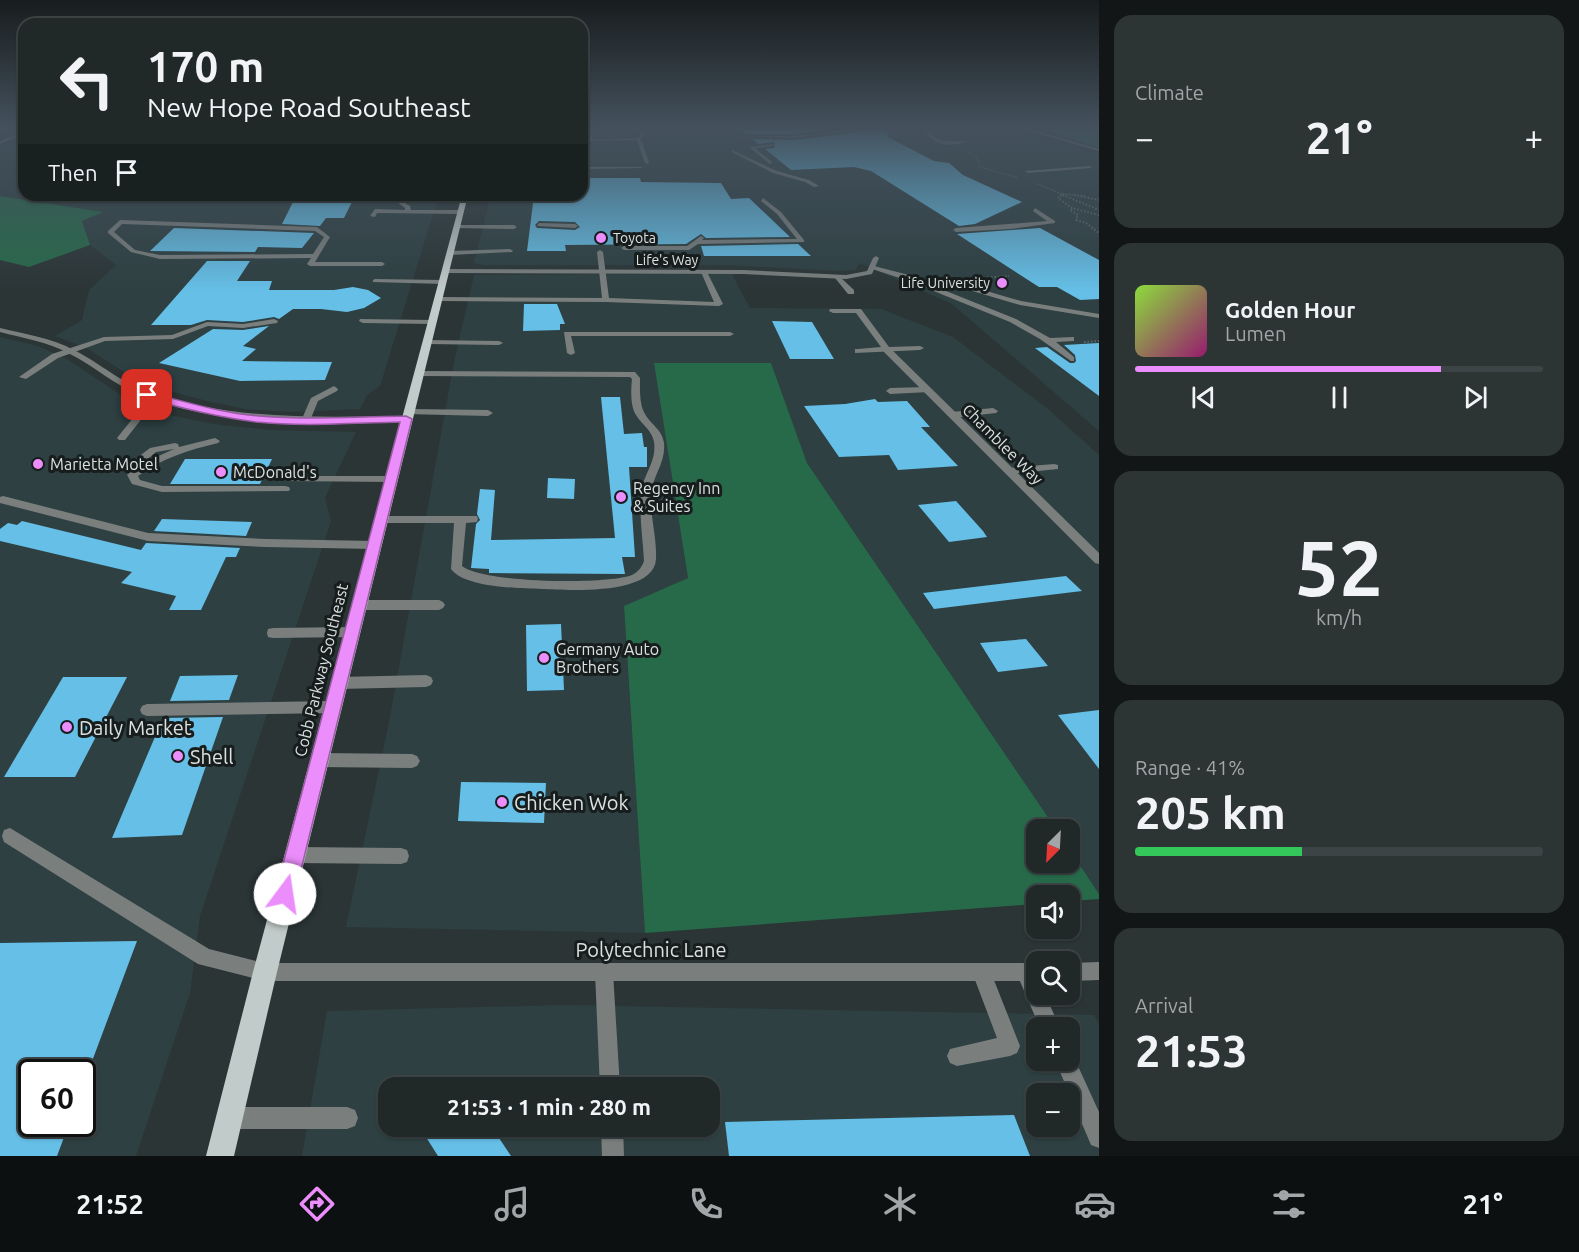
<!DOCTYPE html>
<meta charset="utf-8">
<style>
body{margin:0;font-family:Ubuntu,sans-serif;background:#2d3434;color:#f1f3f6;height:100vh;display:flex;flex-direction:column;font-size:22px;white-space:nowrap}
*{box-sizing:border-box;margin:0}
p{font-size:20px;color:#a2a6a8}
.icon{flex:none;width:33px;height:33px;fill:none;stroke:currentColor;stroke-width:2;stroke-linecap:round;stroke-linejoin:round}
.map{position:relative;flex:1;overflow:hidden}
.sheet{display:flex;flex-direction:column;gap:15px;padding:15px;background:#121616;width:480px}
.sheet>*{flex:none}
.guide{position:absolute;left:18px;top:18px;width:570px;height:183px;border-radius:18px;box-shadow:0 2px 4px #0004,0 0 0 2px #3d4445;background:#202828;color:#f1f3f6;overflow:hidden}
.needle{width:39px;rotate:204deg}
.fabs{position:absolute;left:1026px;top:819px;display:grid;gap:12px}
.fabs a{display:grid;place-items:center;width:54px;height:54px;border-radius:12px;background:#202828;box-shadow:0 2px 4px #0004,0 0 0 2px #3d4445;font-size:30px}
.speed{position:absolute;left:18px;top:1059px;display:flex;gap:12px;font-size:30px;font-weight:700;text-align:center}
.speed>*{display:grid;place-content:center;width:78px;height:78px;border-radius:50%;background:#202828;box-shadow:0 2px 4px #0004,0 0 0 2px #3d4445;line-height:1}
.speed .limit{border:3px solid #111;border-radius:9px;background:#fff;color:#111}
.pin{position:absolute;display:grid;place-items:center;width:51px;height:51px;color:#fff;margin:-26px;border-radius:12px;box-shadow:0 3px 9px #0006}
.me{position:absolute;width:66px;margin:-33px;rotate:14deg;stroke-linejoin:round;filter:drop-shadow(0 0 4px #0008)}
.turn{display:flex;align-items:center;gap:21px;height:126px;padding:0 30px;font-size:27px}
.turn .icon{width:78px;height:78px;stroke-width:2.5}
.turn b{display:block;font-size:42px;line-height:51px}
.then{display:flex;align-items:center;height:57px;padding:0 30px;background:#0003;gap:12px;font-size:22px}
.big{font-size:45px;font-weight:600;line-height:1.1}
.sheet .tile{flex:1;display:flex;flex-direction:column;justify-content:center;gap:9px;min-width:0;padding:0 21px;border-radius:18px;background:#2d3434}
.sheet .dial{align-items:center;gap:0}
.dial b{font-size:78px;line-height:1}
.song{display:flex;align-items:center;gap:18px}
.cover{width:72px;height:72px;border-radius:9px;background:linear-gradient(135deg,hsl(90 70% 55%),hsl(320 70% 35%))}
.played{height:6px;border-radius:3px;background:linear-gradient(90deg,#eb8dfb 75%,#3d4445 75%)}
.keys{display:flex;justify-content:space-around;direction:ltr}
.heat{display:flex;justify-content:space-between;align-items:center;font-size:33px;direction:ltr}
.charge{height:9px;border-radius:4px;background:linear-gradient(90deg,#34c759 41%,#3d4445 0)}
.trip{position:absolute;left:378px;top:1077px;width:342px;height:60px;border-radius:18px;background:#202828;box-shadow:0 2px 4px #0004,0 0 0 2px #3d4445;font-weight:600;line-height:60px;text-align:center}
.tabs{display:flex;height:96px;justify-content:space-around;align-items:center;background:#0d1010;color:#a2a6a8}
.tabs .icon{width:42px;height:42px}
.tabs .active{color:#eb8dfb}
.tabs b{font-size:27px;color:#f1f3f6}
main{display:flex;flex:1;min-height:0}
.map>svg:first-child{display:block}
.built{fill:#2e4042;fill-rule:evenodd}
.green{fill:#276a4a}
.building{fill:#65bfe7;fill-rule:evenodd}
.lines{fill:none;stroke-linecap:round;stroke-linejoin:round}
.path-far1{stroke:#60696a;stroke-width:1.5;stroke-dasharray:1.5 1.5;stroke-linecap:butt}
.path{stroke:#60696a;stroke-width:2;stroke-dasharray:1.5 2;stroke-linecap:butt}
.service{fill:#7a7f7e;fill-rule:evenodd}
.pedestrian{fill:#7a7f7e;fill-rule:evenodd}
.minor{fill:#7a7f7e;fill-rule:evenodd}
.tertiary{fill:#7a7f7e;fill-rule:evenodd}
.primary{fill:#c1cbc9;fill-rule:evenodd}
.route{fill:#eb8dfb;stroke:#995ca3;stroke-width:1.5}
.poi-dot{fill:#eb8dfb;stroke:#171c1c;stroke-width:2}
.labels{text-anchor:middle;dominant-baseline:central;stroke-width:6;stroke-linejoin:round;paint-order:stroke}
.far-poi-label{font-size:14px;fill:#dae1e1;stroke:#171c1c;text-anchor:start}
.far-street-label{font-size:14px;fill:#dae1e1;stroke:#171c1c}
.street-label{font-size:16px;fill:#dae1e1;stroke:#171c1c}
.poi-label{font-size:16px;fill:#dae1e1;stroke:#171c1c;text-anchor:start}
.near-poi-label{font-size:20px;fill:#dae1e1;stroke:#171c1c;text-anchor:start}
.near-street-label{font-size:20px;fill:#dae1e1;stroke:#171c1c}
</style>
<main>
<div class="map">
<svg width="1099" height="1156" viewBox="0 0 1099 1156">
<rect width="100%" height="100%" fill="#2b3536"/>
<g class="built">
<path d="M582 129H1008L1099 155V431L952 304 860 263 855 270 837 271 728 265H484L474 263 491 195H582Z"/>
<path d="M24 136V195H439L380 386 367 395 360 409 289 412 245 409 207 401 151 386 132 377 88 349 55 336 82 320 89 290 116 265 90 245 82 221 101 212 0 196V148Z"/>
<path d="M732 274 750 308 881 309 953 337 1048 409 1099 455V894L1070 850V830L1056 829 807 463 771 363H654L688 578 624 606 645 933 346 927 389 722 454 362 474 275Z"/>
<path d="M0 337 38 346 67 359 127 399 174 416 213 424 271 430 356 432 325 498 331 521 200 916 190 993 136 1156H0ZM32 1072H82V1124H32Z"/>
<path d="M563 1005 1094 1015 1099 1024V1156H302L327 1011ZM1036 1028H1070V1060H1036ZM388 1088H710V1126H388ZM1036 1094H1070V1126H1036Z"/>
</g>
<g class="green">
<path d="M1035 129H1099V148L1052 132Z"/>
<path d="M0 196 103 212 82 221 90 245 29 267 0 260Z"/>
<path d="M654 363H771L807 463 1056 829 1036 830V862H1070V850L1099 894V899L1070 901V896H1036V904L645 933 624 606 688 578Z"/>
</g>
<g class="building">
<path d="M741 129H831L793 134H746Z"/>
<path d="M884 129 888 133V137L934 161 949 163 963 175 1022 202 975 224 959 226 871 171 854 167 791 170 765 149 774 148 775 142 758 144 753 139 793 140Z"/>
<path d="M582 178H640L641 182 721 183 731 199 749 198 790 237 706 238 701 234 686 244 565 245 566 251H527L534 195H582ZM539 221 575 222 580 227 575 230 537 228 535 225Z"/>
<path d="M295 198H354L344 218H326L320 226 282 224Z"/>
<path d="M174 228 314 233 302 248 258 247 255 252 150 251Z"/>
<path d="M1040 228 1099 260V299L1080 300 1057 287H1039L957 234Z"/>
<path d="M798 244 811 256H704L701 246Z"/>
<path d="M207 261H250L237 281H272L269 290H334L353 287 368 290 381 298 364 308 347 312 321 309H293L279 319 274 317 243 322 207 320 191 325H151Z"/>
<path d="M524 304H557L565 324H560V330L523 331Z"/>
<path d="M772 321 812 322 834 359H790Z"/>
<path d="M269 326 243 346 256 349 242 361 332 362 325 380 240 381 159 363 213 329 243 330Z"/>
<path d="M1099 343V396L1035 348 1047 347 1070 363H1074L1076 361 1075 355 1064 345Z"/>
<path d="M601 397H620L624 434 642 433 644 447H647V467H629L635 557H622L625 574 489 573V569L471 568 476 524 480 520 477 514 480 489 495 490 491 540 615 538Z"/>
<path d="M875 399 878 402 907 401 930 427H921L958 466 898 470 889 455 839 457 804 406 845 404Z"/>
<path d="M185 459H272L260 484H170Z"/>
<path d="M548 478 575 479 574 499 547 498Z"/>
<path d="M956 501 983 531 987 537 949 542 918 505Z"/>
<path d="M162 519 252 522 246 536 154 531Z"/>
<path d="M22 521 141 550 146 543 240 548 236 557H226L201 610H169L176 596 121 583 132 572 0 541V529L8 523 17 525Z"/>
<path d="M1066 576 1082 591 934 609 923 593Z"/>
<path d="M561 624 564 690 527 691 526 625Z"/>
<path d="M1026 639 1048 666 998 672 980 643Z"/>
<path d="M238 675 229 700 170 701 180 676Z"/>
<path d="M63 677H127L75 777H4Z"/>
<path d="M1099 710V769L1058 715Z"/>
<path d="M223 717 182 835 112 838 163 718Z"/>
<path d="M461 782 546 783 544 823 458 821Z"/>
<path d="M137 941 88 1072H32V1124H69L57 1156H0V943Z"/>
<path d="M1014 1115 1030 1156H729L725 1122Z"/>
<path d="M419 1126H491L511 1156H438Z"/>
</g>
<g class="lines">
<g class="path-far1">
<path d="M1083 129 1099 131"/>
<path d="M969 153 978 159 980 167 1019 178"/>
<path d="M1038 184 1066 196"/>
<path d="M1060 196 1063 194 1086 196"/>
</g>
<g class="path">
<path d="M1062 195 1058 198 1072 208"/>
<path d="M1063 195 1099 210"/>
<path d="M1074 195 1099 200"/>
<path d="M1099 215 1072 208 1070 210 1078 215 1076 220 1086 223 1099 233"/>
<path d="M984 278 1009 276"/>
<path d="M1084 342 1099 341"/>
</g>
<g class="service">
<path d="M643 129 645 135 641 139 649 163 647 164 645 163 637 140 590 141V137L592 136 594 140 638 138 641 135 639 131 625 130Z"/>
<path d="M774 144 772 146 755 148 772 162 770 164 749 147Z"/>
<path d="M732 150 777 171 809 180 819 186 814 187 805 182 773 173 732 152Z"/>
<path d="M1090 166 1092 168 1028 173 1025 171Z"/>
<path d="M582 167H641L643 168 582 169Z"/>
<path d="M518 195H524L525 201H521Z"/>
<path d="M763 198 781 212 804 240V242L698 244 689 250H624L621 248 624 246H687L701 236 704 238 702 240 797 239 777 214 761 201Z"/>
<path d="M400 200 410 206 411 210H460L463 212 460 214 377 213 375 217 370 216 375 209 405 210V208L397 202Z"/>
<path d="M1035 208 1055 221V223L1010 229 956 232 953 230 956 228 1047 221 1033 211Z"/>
<path d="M120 220 317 227 330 237 315 262H382L385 264 382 266H310L307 264 311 258 160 259 131 252 108 233V231ZM122 224 315 231 324 237 313 254 160 255 135 250 114 232Z"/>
<path d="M539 223 575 224 578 226 575 228 537 226Z"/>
<path d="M457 225H514L517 227 514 229 455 228Z"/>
<path d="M510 249 513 251 512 252 450 255 447 253 450 251Z"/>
<path d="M600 250 603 252 609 298 714 302 701 272 704 270 707 272 723 304 719 306 606 302 438 301 434 299 438 297 602 298 597 252Z"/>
<path d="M874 266 905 274 933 285 959 283 1021 301 1099 314V318L1020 305 959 287 941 289 1016 319 1050 338 1074 337V341L1056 342 1074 357V361H1071L1040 339 1010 322 909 281 872 269 871 268Z"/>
<path d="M835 276H839L854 290V294H848L835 278Z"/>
<path d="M375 279 443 280 446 282 443 284 373 282V280Z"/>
<path d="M830 309H861L889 347 920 346 924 348 920 350 855 353V349H858L881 347 856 313H833L829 311Z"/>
<path d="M274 319 278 321 277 323 243 328 208 326 173 339 105 341 58 358 26 379 19 377 52 354 104 337 172 335 207 322 243 324Z"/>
<path d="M360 319 432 320 436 322 432 324 363 323 359 321Z"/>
<path d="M564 332H730L734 334 730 336H571L575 353 571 355 567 353Z"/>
<path d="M424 340 499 341 503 343 499 345 427 344H424Z"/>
<path d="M416 371 635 372 640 378C640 388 639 404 645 414 651 425 662 429 664 443 666 463 652 476 651 495 650 516 657 538 656 559 654 596 568 590 542 589 519 588 465 588 451 569L454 523H377L375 520 381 516H477L478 519 477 522 466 523 462 566C482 583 607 585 632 575 638 572 642 567 644 561 643 540 639 517 641 495 642 475 657 463 654 442 652 430 642 425 636 415 630 406 631 389 632 379L630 377 419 376 415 373Z"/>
<path d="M334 386 338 389 337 391 318 401 309 423H303L301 421 311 398Z"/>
<path d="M926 387 929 388V392L890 394 886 391 890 388Z"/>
<path d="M163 397 166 398V402L143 417 125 440H119L117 438 137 413Z"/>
<path d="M993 408 998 411 996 413 952 418 947 415 952 412Z"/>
<path d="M409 409 488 410 493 413 488 416 406 414 404 412Z"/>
<path d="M215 438 220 441 218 443C189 450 162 458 138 476L140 480 162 486H285L289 487 290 489 289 491 162 492 132 484 127 475 134 469 129 468V464L150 448 175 443 178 444 179 447ZM174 449 143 463 156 452Z"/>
<path d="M1054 464 1058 465V469L1008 474 1003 471 1008 468Z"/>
<path d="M289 476H391L396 479 391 482 285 481 284 479Z"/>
<path d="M3 496 148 533 265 539 375 541 381 545 375 549 265 547 148 541 0 503V497Z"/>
<path d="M359 600H439L443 602 445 605 443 608 439 610H359L355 608 353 605 355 602Z"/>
<path d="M352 627 357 628 358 632 357 636 352 637 273 638 268 637 267 633 268 629 273 628Z"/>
<path d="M426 675 431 677 433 681 431 685 426 687 339 689 334 687 332 683 334 679 339 677Z"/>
<path d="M333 701 338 703 340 707 338 711 333 713 147 716 142 714 140 710 142 706 147 704Z"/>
<path d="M319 753 412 754 417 756 420 761 417 766 412 768 319 767 314 765 311 760 314 755Z"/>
<path d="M10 828 209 949 272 965 274 972 272 979 265 981 198 964 4 842 2 836 4 830Z"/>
<path d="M295 847 401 848 407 850 409 856 407 862 401 864 295 863 289 861 287 855 289 849Z"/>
<path d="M604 963 611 965 613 972 620 1088H600L595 972 597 965Z"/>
<path d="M981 963 988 965 1020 1046 1017 1053 1010 1056 957 1066 950 1063 947 1056 950 1049 997 1038 972 972 974 965Z"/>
<path d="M1025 963 1032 965 1036 976V994H1045L1060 1028H1040L1016 972 1018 965Z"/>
<path d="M1070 1052 1072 1053 1099 1112V1148L1091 1145 1055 1060H1070Z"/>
<path d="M229 1107H347L355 1110 358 1118 355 1126 347 1129H229L221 1126 218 1118 221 1110Z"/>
<path d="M601 1126H623L624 1156H602Z"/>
</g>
<g class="pedestrian">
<path d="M856 129H876L793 138 730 136H793Z"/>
<path d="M886 129H892V130L890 131Z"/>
</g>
<g class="minor">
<path d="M924 129H928C937 146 952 139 966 142 951 147 931 146 924 129Z"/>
<path d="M24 131V134L0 144V141Z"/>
<path d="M876 256 879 258 872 274 846 279 743 274 446 273 443 271 446 269 743 270 846 275 867 271 873 258Z"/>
<path d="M0 328C25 334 51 338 74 350 100 363 121 383 149 392 232 421 320 417 406 416L411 419 406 422C317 423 224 428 140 395 114 385 94 366 70 354 48 342 23 338 0 332Z"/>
<path d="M883 347H889L1099 553V564L1095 563 883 351Z"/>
<path d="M1099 962V980L1070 981V963Z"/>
<path d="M265 963H1036V981H265L258 979 256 972 258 965Z"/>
</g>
<path class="tertiary" d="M1030 129 1099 149V151L1022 129Z"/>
<path class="primary" d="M462 195H468L277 972 234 1156H206L253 972Z"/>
</g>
<linearGradient id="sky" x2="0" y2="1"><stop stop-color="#181d1e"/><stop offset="0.44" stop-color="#44515d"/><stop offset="1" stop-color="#44515d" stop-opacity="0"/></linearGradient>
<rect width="1099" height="291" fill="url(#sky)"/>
<path class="route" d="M147 392C184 401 220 413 259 416 308 420 357 417 406 416L412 419 295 894 292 901 285 903 278 901 275 894 400 422C353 423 304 427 256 422 218 417 180 408 143 397L142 395Z"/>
<g class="poi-dot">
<circle cx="601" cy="238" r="6"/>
<circle cx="1002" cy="283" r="6"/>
<circle cx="38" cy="464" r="6"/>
<circle cx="221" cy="472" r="6"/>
<circle cx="621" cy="497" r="6"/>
<circle cx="544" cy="658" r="6"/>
<circle cx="67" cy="727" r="6"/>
<circle cx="178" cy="756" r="6"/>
<circle cx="502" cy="802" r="6"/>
</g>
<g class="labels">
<g class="far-poi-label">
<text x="613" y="238">Toyota</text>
<text x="990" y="283" text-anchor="end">Life University</text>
</g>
<g class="far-street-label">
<text x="667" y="260">Life's Way</text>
</g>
<g class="street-label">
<text transform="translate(1003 444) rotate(45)">Chamblee Way</text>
<text transform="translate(321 670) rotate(-76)">Cobb Parkway Southeast</text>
</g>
<g class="poi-label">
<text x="50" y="464">Marietta Motel</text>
<text x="233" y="472">McDonald's</text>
<text x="633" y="488">Regency Inn<tspan x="633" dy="18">&amp; Suites</tspan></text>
<text x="556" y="649">Germany Auto<tspan x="556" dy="18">Brothers</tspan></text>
</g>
<g class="near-poi-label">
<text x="79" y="727">Daily Market</text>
<text x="190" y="756">Shell</text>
<text x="514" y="802">Chicken Wok</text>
</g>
<g class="near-street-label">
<text x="651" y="949">Polytechnic Lane</text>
</g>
</g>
</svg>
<div class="fabs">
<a><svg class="needle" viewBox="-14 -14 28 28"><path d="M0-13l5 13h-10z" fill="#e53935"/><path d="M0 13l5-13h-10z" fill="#a2a6a8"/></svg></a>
<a><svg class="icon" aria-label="sound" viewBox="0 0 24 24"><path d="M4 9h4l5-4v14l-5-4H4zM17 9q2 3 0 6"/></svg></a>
<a><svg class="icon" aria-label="search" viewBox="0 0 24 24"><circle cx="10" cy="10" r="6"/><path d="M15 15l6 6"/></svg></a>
<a>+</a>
<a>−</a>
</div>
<div class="speed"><div class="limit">60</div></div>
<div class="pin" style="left:147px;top:395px;background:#d93025"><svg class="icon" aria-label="arrive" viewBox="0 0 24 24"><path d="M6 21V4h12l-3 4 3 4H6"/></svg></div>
<svg class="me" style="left:285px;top:894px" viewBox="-20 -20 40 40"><circle r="19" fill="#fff"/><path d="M0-13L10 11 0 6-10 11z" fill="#eb8dfb"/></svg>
<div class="trip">21:53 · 1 min · 280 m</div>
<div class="guide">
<div class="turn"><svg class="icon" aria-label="left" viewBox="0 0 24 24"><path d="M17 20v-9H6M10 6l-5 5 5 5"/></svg><div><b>170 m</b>New Hope Road Southeast</div></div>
<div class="then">Then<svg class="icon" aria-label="arrive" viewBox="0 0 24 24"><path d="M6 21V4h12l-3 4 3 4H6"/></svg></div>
</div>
</div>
<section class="sheet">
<div class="tile"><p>Climate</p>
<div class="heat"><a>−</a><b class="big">21°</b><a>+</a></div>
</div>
<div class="tile">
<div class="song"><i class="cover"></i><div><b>Golden Hour</b><p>Lumen</p></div></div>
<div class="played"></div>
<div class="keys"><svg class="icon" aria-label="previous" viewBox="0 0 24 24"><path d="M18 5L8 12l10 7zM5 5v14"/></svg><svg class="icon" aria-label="pause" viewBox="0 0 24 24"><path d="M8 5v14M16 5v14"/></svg><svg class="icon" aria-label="next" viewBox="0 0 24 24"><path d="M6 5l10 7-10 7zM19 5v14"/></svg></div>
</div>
<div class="tile dial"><b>52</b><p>km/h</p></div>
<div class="tile"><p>Range · 41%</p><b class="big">205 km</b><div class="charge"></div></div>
<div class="tile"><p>Arrival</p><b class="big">21:53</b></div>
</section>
</main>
<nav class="tabs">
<b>21:52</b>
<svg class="icon active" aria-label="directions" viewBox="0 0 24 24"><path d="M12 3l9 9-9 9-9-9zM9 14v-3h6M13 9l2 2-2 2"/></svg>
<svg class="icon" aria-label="music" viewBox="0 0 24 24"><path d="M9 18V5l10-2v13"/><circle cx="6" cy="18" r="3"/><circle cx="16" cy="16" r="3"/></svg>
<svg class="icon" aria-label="phone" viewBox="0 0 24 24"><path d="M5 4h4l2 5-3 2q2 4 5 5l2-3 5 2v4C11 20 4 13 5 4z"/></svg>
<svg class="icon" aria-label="climate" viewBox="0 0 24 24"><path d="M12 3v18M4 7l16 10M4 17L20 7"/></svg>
<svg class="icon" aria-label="car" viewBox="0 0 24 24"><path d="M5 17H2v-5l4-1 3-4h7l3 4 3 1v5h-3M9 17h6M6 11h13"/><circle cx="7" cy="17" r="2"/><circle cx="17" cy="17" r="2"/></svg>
<svg class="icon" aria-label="filters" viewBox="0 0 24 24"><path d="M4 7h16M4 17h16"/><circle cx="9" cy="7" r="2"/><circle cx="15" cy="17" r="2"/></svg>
<b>21°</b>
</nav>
